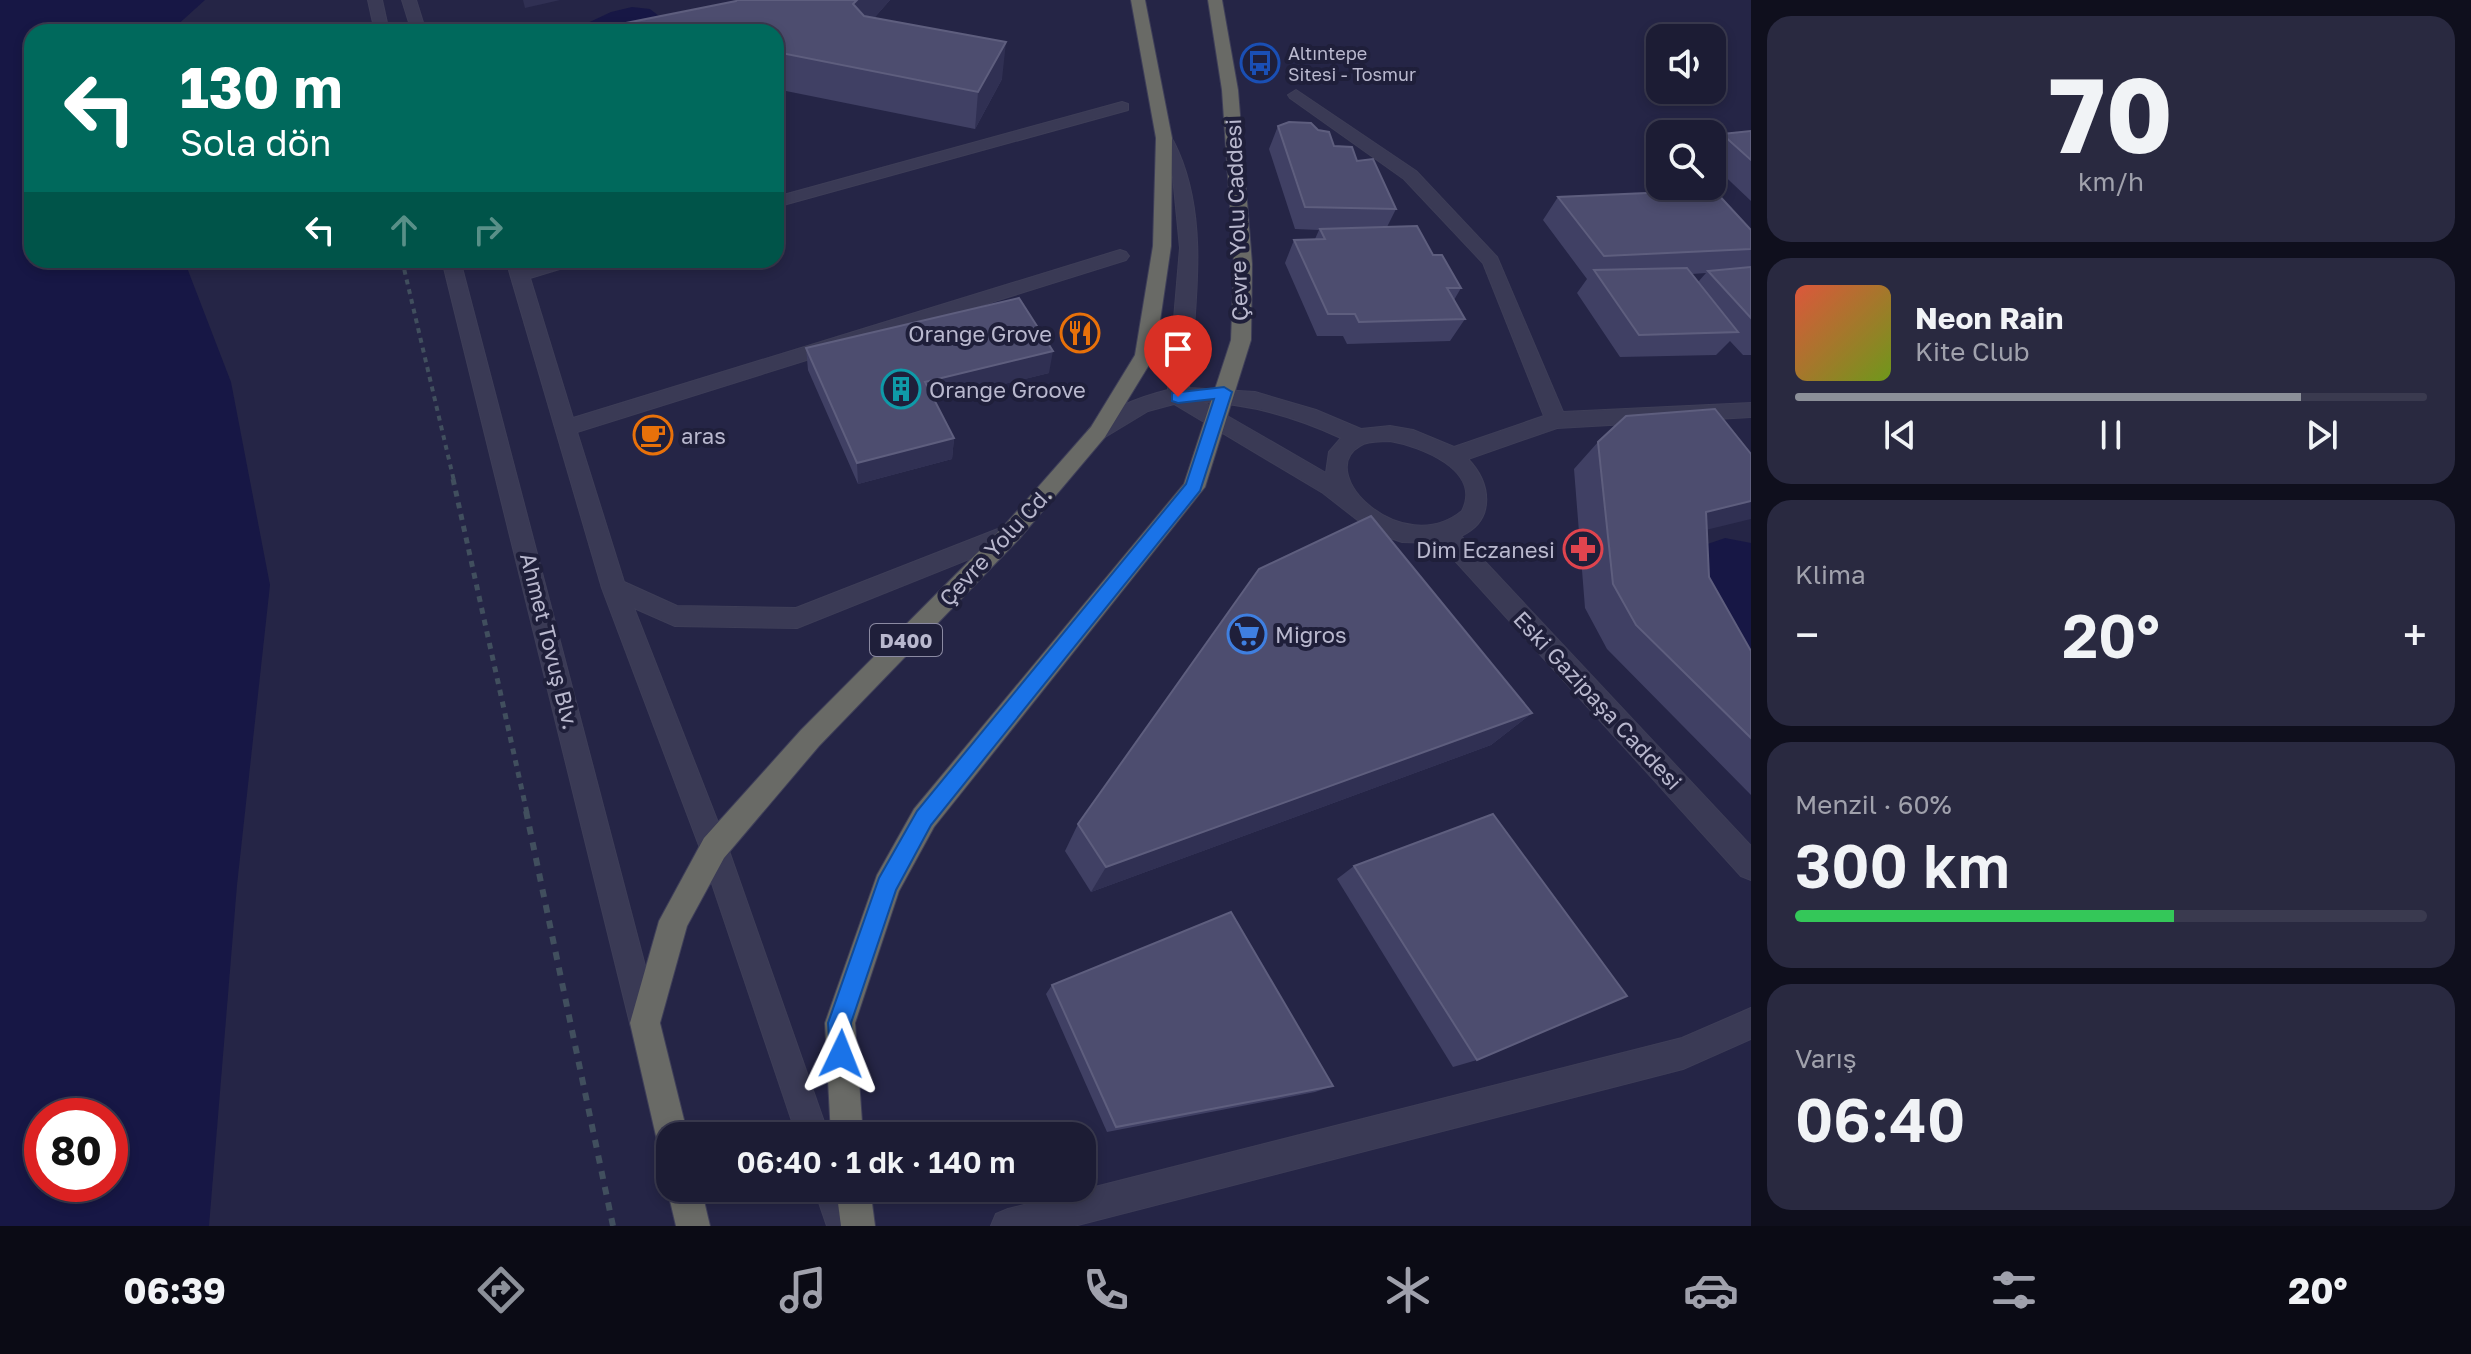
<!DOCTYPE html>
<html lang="tr">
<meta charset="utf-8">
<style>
body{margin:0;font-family:"Golos Text",sans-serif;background:#292940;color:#f1f3f6;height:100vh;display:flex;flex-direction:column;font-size:30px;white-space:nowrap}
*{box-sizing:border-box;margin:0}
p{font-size:26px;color:#a0a1ac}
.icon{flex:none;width:44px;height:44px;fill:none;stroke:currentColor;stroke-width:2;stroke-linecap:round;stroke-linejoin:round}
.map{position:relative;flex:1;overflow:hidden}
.sheet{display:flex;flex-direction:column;gap:16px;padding:16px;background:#0f0f1d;width:720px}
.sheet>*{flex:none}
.hud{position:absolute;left:24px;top:24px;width:760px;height:244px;border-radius:24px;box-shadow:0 4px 12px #0003,0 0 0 2px #3a3a4f;background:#00695c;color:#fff;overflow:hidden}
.buttons{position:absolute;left:1646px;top:24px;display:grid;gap:16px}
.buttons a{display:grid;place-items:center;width:80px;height:80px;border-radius:16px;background:#1c1c34;box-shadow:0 4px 12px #0003,0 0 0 2px #3a3a4f;font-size:40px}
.speed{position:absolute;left:24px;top:1098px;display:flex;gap:16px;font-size:40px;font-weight:700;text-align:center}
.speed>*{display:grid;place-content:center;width:104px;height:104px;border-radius:50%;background:#1c1c34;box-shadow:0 4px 12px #0003,0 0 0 2px #3a3a4f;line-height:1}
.speed .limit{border:12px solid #d22;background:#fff;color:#111}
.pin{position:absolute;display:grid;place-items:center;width:68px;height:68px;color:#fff;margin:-82px -34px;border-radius:50% 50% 50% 0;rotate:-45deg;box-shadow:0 0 8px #0007}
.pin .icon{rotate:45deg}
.me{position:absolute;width:88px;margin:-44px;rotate:2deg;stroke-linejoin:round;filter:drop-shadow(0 0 6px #0008)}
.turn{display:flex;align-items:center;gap:28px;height:168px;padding:0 24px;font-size:36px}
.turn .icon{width:104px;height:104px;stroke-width:2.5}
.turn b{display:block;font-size:56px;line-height:68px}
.lanes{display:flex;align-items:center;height:76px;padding:0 24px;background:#0003;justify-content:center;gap:40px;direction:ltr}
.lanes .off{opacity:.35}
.big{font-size:60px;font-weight:600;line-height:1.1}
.sheet .tile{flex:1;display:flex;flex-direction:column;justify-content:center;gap:12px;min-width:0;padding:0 28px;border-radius:24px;background:#292940}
.sheet .dial{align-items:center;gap:0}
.dial b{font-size:104px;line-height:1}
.song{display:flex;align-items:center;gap:24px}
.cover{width:96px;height:96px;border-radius:12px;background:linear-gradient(135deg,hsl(10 70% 55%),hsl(80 70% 35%))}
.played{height:8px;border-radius:4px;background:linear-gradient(90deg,#8c9099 80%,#3a3a4f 80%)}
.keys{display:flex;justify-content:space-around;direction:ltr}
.heat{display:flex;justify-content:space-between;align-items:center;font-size:44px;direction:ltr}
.charge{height:12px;border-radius:6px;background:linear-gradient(90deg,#34c759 60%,#3a3a4f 0)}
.trip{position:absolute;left:656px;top:1122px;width:440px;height:80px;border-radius:24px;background:#1c1c34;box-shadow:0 4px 12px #0003,0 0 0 2px #3a3a4f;font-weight:600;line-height:80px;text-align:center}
.tabs{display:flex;height:128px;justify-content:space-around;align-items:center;background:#0b0b15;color:#a0a1ac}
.tabs .icon{width:56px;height:56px}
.tabs .active{color:#8c9099}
.tabs b{font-size:36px;color:#f1f3f6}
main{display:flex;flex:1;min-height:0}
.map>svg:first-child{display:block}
.water{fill:#171745;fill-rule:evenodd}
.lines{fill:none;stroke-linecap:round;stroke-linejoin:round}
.minor-casing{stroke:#3e3e58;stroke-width:2}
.trunk-casing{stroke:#3f3f59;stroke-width:2}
.path-far2{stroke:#414f5e;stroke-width:4;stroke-dasharray:5 5;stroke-linecap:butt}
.path-far1{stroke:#414f5e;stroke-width:5;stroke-dasharray:6 6;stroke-linecap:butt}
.path{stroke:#414f5e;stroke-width:6;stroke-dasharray:8 8;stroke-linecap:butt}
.minor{fill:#3a3a55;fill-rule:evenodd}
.trunk{fill:#696a66;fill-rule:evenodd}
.wall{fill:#404064;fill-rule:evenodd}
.shaded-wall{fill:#303053}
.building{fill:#4d4d6f;stroke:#5e5e7e;stroke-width:2}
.route{fill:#1a73e8;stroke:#114b97;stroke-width:2}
.labels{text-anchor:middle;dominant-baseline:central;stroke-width:8;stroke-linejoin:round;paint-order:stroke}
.far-poi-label{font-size:18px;fill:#b9b8ce;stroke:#1f1f3a;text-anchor:start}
.shield{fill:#1f1f3a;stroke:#8b8aa2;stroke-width:2}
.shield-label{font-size:20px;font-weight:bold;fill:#b9b8ce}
.street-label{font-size:22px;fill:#b9b8ce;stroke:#1f1f3a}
.poi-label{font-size:22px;fill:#b9b8ce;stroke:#1f1f3a;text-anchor:start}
</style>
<main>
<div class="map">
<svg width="1751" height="1226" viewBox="0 0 1751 1226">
<rect width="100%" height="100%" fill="#252546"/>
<g class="water">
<path d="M0 0H205L174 28 165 32H32V260H184L231 382 270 585 237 885 209 1226H0ZM42 1116H110V1184H42Z"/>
<path d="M632 7 650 9 659 16V22L650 32H532L579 27 611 12Z"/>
<path d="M1725 538 1751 543V697L1746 693 1699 547Z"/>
</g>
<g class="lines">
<defs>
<g id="minor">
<path d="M368 0H382L389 32H375Z"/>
<path d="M402 0H416L426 32H412Z"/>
<path d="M1296 90 1416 171 1497 257 1563 412 1751 403V417L1557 428 1468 459C1491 483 1496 520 1461 536L1751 846V880L1741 876 1439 543 1402 542 1373 532 1323 493 1174 404 1148 411 1105 437H1091L1087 432C1101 410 1144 396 1168 390L1180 248 1173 177 1156 138 1164 133C1173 136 1174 143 1178 151 1210 224 1194 311 1189 388L1255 392 1316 410 1361 429 1390 426 1413 430 1454 447 1544 416 1483 263 1404 179 1290 98 1288 95ZM1203 402C1252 404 1296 417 1341 438L1329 452 1326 473ZM1390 441C1420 446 1483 470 1462 511 1402 560 1313 473 1360 446 1369 440 1381 442 1390 441Z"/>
<path d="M1122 102 1128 104V110L776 207V197Z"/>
<path d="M1120 250 1126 252 1129 256 1126 260 577 432 624 582 677 606 796 608 1003 527 1011 524 1019 527 1022 533 1019 539 797 628 675 626 634 608 728 848 829 1136H797L700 848 602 588 506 260H524L526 266 549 260H579L576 264 530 278 573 418Z"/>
<path d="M442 260H460L660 1023 656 1034 645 1038 634 1034 630 1023Z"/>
<path d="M1751 1008V1039L1683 1069 1074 1226H991L996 1214 1008 1209 1682 1038Z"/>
<path d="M814 1188H848L861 1226H827Z"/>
</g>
<g id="trunk">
<path d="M1131 0H1145L1172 138 1171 246 1155 355 1105 437 1019 539 819 746 724 858 687 926 660 1023 688 1136H670V1151L661 1147 656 1136 630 1023 659 921 704 838 801 730 1003 527 1091 427 1135 355 1153 246 1156 138Z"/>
<path d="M1208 0H1222L1238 90 1252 264 1251 340 1205 487 934 827 899 891 855 1023 863 1136H831L825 1023 877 875 914 809 1184 484 1231 340 1234 264 1222 90Z"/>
<path d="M670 1182V1188H701L710 1226H676L667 1188Z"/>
<path d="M836 1188H870L875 1226H841Z"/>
</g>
</defs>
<use href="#minor" class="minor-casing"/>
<use href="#trunk" class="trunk-casing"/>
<path class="path-far2" d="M402 260 454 481"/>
<path class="path-far1" d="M453 479 527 813"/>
<path class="path" d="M526 811 613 1226"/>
<use href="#minor" class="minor"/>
<use href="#trunk" class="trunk"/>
</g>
<g class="wall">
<path d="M737 0H890L874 18 1002 79 975 129 776 89V32L736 1Z"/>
<path d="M1278 126 1334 146 1357 161 1396 209 1387 227 1433 255 1461 288 1454 300 1465 319 1450 341 1347 344 1343 336H1317L1285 263 1294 240 1315 239 1319 230 1295 229 1269 149Z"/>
<path d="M1751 131V201L1712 164V147L1722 134Z"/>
<path d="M1558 197 1751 230V355H1743L1730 341 1716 355 1620 357 1577 293 1587 279 1543 220ZM1706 273 1698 282 1692 274Z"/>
<path d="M806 348 1049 373 935 401 954 438 952 459 858 484 808 370Z"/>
<path d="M1598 442 1707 530 1709 577 1751 651V795L1607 649 1585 608 1574 469Z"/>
<path d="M1532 713 1491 745 1091 892 1065 851 1078 824Z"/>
<path d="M1354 866 1477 1060 1453 1067 1337 879Z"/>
<path d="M1052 985 1333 1086 1315 1092 1107 1132 1046 994Z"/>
</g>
<g class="shaded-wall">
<path d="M523 0H560L525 8Z"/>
<path d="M857 0H890L854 41 853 4Z"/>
<path d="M1006 42 1002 79 975 129 978 92Z"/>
<path d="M1053 351 1049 373 924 404 925 382Z"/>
<path d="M954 438 952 459 858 484 857 463Z"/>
<path d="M1751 501V519L1677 537 1706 512Z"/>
<path d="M1532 713 1491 745 1091 892 1106 867Z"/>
</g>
<g class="building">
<path d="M737 0H857L853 4 864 16 1006 42 978 92 776 52V32H589L591 30 736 1Z"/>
<path d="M1289 122 1311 123 1318 130 1329 132 1334 146 1352 147 1357 161 1373 159 1396 209 1305 207 1278 126Z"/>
<path d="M1751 131V160L1722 134Z"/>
<path d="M1714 190 1751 230V249L1604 256 1558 197Z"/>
<path d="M1417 226 1433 255H1442L1461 288H1447L1465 319 1359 322 1355 314H1328L1294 240 1325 239 1320 229Z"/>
<path d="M1751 267V318L1708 271Z"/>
<path d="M1687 268 1738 332 1639 335 1594 270Z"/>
<path d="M1019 298 1053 351 925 382 954 438 857 463 806 348Z"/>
<path d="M1715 409 1751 454V501L1706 512 1709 577 1751 651V738L1636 625 1613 584 1598 442 1626 416Z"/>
<path d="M1371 516 1532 713 1106 867 1078 824 1259 569Z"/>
<path d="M1493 814 1627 996 1477 1060 1354 866Z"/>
<path d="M1231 912 1333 1086 1116 1127 1052 985Z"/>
</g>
<path class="route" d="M1224 387 1232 392 1200 491 931 825 896 890 851 1023 853 1054 850 1062 841 1066 833 1062 830 1054 828 1023 879 878 917 811 1186 484 1214 399 1178 403 1172 401V393Z"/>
<defs>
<symbol id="bus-ring" viewBox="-11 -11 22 22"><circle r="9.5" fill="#1f1f3a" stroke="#1a4fb4" stroke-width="1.5"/><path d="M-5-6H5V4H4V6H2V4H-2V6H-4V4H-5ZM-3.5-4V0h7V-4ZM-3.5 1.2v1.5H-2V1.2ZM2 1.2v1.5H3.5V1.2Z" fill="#1a4fb4"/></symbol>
<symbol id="restaurant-ring" viewBox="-11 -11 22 22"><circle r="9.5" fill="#1f1f3a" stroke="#e8710a" stroke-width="1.5"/><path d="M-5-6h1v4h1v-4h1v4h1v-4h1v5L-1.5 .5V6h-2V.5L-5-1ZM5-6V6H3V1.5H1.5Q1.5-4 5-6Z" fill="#e8710a"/></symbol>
<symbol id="building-ring" viewBox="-11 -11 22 22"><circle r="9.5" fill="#1f1f3a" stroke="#0f9aa8" stroke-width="1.5"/><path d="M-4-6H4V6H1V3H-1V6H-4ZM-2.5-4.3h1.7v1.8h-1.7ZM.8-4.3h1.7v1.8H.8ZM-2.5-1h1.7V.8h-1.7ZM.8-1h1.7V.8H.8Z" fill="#0f9aa8"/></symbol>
<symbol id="cafe-ring" viewBox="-11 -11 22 22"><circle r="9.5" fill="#1f1f3a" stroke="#e8710a" stroke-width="1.5"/><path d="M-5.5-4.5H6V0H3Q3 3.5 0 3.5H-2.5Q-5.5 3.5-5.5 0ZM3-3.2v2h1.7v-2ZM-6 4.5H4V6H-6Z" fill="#e8710a"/></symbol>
<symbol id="pharmacy-ring" viewBox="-11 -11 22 22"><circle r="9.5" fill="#1f1f3a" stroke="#e0444e" stroke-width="1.5"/><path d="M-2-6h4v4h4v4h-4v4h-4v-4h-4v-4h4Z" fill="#e0444e"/></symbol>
<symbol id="supermarket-ring" viewBox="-11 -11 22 22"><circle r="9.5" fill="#1f1f3a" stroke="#3f7fe0" stroke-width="1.5"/><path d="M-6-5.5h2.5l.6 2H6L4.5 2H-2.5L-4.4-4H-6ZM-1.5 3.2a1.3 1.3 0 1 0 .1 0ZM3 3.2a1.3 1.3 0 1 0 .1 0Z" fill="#3f7fe0"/></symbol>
</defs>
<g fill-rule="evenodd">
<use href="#bus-ring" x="1238" y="41" width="44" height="44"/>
<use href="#restaurant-ring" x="1058" y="311" width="44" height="44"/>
<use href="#building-ring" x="879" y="367" width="44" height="44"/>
<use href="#cafe-ring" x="631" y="413" width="44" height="44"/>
<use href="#pharmacy-ring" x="1561" y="527" width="44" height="44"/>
<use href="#supermarket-ring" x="1225" y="612" width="44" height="44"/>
</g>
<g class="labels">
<g class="far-poi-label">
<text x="1288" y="53">Altıntepe<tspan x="1288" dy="21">Sitesi - Tosmur</tspan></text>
</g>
<rect class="shield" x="870" y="624" width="72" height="32" rx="6"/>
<g class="shield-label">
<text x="906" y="640">D400</text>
</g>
<g class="street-label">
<text transform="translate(1236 220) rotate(-92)">Çevre Yolu Caddesi</text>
<text transform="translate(995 546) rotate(-47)">Çevre Yolu Cd.</text>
<text transform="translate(550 641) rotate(76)">Ahmet Tovuş Blv.</text>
<text transform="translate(1598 700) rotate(47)">Eski Gazipaşa Caddesi</text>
</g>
<g class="poi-label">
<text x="1052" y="333" text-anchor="end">Orange Grove</text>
<text x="929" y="389">Orange Groove</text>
<text x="681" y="435">aras</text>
<text x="1555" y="549" text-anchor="end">Dim Eczanesi</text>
<text x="1275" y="634">Migros</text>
</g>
</g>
</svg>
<div class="buttons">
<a><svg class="icon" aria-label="sound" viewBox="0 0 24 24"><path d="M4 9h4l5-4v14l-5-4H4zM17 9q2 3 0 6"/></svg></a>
<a><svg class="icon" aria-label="search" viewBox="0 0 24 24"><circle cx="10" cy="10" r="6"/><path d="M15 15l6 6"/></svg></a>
</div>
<div class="speed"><div class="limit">80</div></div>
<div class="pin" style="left:1178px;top:397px;background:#d93025"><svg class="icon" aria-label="arrive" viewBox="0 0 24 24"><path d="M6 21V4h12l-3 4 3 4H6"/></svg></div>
<svg class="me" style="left:841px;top:1054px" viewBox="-20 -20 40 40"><path d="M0-17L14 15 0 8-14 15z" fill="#1a73e8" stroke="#fff" stroke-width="4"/></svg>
<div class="trip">06:40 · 1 dk · 140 m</div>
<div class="hud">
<div class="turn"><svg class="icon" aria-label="left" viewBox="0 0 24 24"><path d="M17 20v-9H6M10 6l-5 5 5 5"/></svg><div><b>130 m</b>Sola dön</div></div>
<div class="lanes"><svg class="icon" aria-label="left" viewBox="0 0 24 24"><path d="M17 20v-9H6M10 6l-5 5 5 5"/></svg><svg class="icon off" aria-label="ahead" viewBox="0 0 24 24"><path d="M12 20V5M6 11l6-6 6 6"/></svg><svg class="icon off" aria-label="right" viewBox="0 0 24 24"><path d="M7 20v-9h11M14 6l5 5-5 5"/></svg></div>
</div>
</div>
<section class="sheet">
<div class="tile dial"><b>70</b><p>km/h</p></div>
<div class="tile">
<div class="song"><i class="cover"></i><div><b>Neon Rain</b><p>Kite Club</p></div></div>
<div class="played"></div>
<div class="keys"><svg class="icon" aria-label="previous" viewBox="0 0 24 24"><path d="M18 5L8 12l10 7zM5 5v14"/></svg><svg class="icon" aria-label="pause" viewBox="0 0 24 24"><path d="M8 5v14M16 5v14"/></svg><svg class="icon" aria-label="next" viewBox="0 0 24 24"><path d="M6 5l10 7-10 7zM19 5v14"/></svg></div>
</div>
<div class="tile"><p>Klima</p>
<div class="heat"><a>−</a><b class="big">20°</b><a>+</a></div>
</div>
<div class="tile"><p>Menzil · 60%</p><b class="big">300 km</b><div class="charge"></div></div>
<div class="tile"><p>Varış</p><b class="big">06:40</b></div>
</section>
</main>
<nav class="tabs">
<b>06:39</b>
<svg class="icon active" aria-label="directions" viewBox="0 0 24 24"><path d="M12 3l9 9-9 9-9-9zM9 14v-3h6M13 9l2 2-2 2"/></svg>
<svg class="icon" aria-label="music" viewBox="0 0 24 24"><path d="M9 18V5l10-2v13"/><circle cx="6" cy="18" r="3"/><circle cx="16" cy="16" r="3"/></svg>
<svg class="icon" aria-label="phone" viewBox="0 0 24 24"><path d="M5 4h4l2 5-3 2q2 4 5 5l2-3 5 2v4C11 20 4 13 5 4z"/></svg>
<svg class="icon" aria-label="climate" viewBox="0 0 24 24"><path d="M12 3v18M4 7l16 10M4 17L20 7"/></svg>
<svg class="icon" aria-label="car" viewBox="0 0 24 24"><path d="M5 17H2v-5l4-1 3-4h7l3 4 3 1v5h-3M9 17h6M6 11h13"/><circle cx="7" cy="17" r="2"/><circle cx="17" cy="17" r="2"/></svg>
<svg class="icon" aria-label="filters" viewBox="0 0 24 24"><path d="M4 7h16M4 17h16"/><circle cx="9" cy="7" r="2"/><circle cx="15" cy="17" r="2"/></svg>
<b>20°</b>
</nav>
